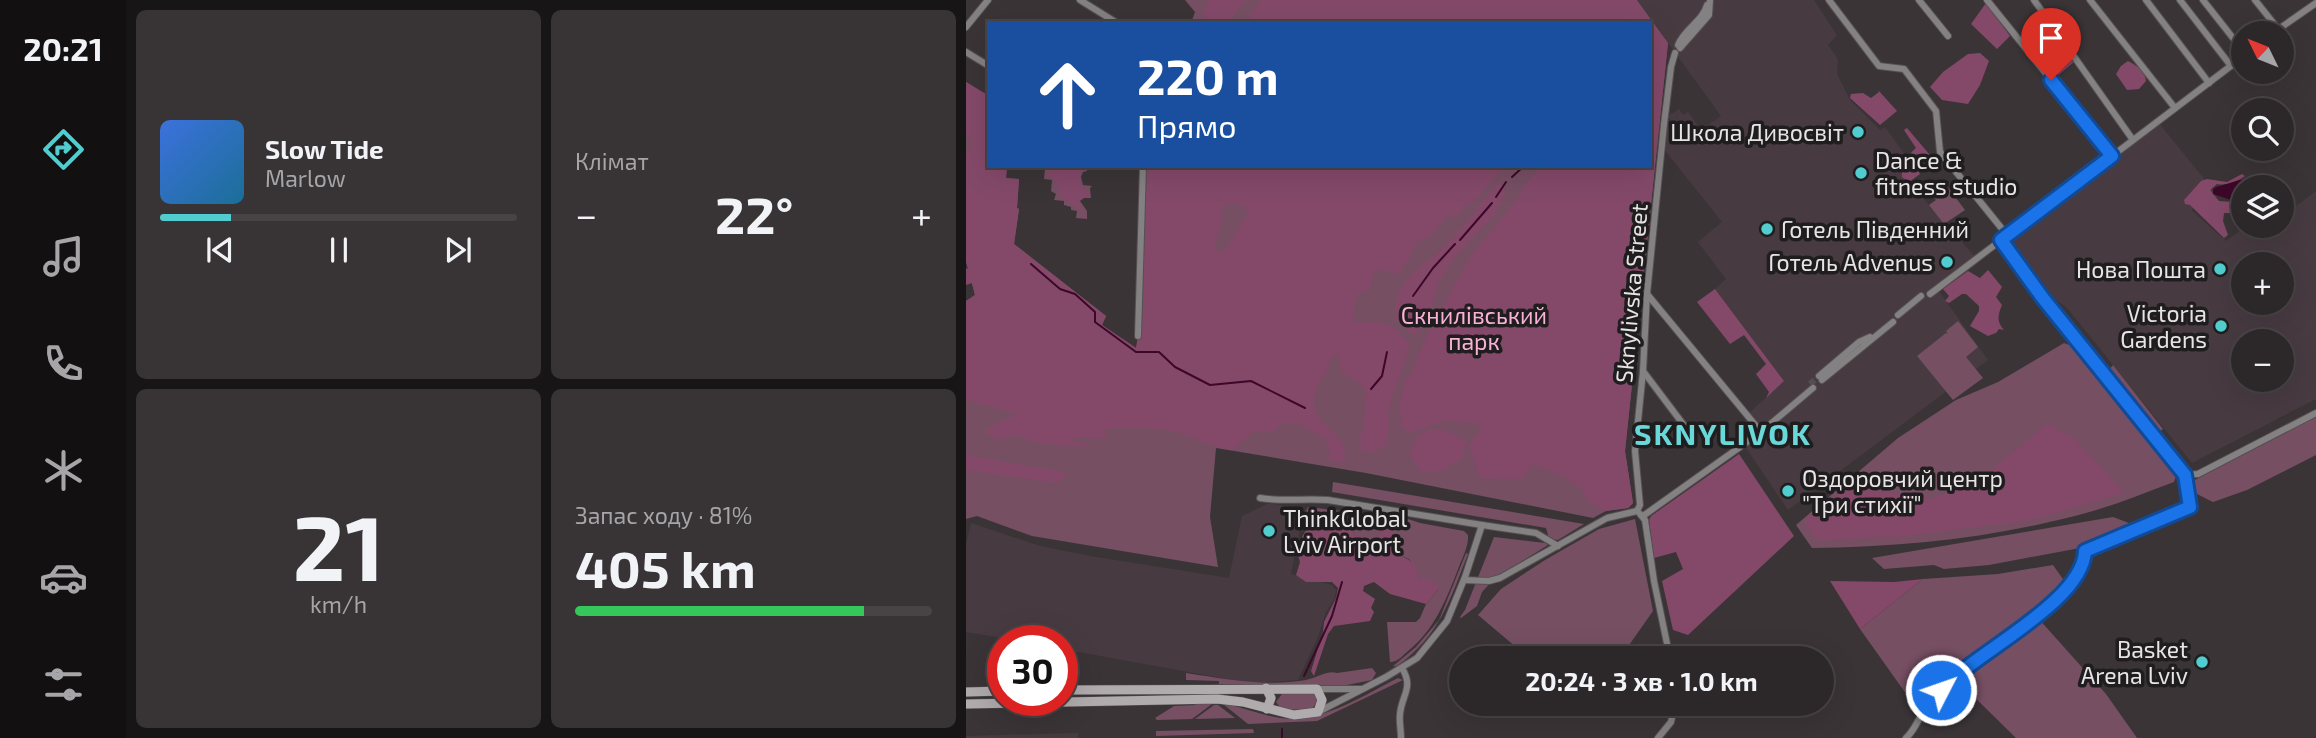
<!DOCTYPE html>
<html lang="uk">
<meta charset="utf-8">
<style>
body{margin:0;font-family:"Exo 2",sans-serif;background:#383335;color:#f1f3f6;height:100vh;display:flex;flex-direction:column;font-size:26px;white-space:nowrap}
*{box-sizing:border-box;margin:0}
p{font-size:23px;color:#a6a5a8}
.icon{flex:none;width:38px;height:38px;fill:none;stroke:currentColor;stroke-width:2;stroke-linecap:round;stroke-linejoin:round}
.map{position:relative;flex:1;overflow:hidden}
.side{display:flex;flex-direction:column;gap:10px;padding:10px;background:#181517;width:840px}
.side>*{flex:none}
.banner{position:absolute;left:21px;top:21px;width:665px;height:147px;border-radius:0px;box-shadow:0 7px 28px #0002,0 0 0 2px #484446;background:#1a4fa0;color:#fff;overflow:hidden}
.needle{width:46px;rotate:313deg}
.fabs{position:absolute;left:1265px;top:21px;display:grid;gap:14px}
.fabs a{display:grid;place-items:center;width:63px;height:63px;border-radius:50%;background:#2c2729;box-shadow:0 7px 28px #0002,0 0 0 2px #484446;font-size:35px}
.speed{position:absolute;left:21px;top:625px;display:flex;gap:14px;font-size:35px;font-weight:700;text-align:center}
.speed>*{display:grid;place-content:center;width:91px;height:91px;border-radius:50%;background:#2c2729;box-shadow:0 7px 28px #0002,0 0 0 2px #484446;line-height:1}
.speed .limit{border:10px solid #d22;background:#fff;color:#111}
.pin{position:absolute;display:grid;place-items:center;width:60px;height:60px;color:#fff;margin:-72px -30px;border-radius:50% 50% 50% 0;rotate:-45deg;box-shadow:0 0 7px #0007}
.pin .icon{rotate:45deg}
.me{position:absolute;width:77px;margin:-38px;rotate:49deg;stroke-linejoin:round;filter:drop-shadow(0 0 5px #0008)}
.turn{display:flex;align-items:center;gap:24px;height:147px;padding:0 35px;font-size:32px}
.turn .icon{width:91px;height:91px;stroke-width:2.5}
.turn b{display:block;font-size:49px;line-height:60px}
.big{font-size:52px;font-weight:700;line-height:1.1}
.side .widget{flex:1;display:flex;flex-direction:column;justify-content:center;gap:10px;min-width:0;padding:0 24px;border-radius:10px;background:#383335}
.side .dial{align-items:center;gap:0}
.dial b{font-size:91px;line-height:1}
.song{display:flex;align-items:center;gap:21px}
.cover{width:84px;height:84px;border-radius:10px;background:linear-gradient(135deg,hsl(220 70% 55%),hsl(200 70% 35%))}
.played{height:7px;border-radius:4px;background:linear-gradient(90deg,#52cdcf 20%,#484446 20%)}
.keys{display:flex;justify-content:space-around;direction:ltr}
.heat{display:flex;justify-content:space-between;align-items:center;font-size:38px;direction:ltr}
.charge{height:10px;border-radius:5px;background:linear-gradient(90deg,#34c759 81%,#484446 0)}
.side .tiles{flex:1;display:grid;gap:10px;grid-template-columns:repeat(2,1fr)}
.trip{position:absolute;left:483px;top:646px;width:385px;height:70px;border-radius:35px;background:#2c2729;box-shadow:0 7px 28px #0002,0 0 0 2px #484446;font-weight:700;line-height:70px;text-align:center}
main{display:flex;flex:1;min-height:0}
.dock{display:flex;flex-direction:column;width:126px;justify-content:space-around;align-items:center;background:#121010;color:#a6a5a8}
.dock .icon{width:49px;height:49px}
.dock .selected{color:#52cdcf}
.dock b{font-size:32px;color:#f1f3f6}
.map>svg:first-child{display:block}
.built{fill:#473b41;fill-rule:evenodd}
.green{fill:#764f63}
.forest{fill:#844969;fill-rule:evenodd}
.water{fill:#3d0729}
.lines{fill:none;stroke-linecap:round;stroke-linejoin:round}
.stream{stroke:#3d0729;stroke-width:2}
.street-tunnel{stroke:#544e51;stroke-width:6;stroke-dasharray:6 3;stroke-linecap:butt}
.street-casing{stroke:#565053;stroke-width:8}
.secondary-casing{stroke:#565053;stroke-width:10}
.street{stroke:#848182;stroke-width:6}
.secondary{stroke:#b0abad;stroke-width:9}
.route-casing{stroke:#114b97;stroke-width:18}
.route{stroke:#1a73e8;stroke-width:12}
.poi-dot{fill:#52cdcf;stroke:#1f1d1e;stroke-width:2.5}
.labels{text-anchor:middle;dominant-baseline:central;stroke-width:7;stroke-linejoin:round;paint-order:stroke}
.poi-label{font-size:23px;fill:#e8e4e6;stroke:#1f1d1e;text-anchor:end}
.street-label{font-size:23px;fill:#e8e4e6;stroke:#1f1d1e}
.park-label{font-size:23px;fill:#fab1d7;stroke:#1f1d1e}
.district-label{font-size:30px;font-weight:bold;letter-spacing:2px;fill:#6ad7d9;stroke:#1f1d1e}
</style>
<main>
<nav class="dock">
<b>20:21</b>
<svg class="icon selected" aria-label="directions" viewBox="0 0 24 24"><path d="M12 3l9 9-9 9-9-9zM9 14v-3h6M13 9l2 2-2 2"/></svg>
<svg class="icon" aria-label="music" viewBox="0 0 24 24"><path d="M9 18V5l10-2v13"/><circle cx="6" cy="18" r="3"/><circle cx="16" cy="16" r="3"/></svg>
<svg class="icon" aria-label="phone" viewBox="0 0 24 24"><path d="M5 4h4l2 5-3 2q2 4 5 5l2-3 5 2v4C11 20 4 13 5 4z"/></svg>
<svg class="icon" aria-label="climate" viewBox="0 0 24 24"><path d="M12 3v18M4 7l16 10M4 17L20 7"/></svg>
<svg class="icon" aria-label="car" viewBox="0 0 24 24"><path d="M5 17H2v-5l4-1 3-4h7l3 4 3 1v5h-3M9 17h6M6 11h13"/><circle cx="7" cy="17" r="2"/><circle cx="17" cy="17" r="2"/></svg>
<svg class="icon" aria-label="filters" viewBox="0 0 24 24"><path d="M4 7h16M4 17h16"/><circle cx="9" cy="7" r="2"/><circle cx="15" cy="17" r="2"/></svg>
</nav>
<section class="side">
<div class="tiles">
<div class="widget">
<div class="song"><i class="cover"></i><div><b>Slow Tide</b><p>Marlow</p></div></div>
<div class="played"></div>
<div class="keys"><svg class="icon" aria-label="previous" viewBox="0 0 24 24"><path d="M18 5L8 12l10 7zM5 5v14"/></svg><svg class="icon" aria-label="pause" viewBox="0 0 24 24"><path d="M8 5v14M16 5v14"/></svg><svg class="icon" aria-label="next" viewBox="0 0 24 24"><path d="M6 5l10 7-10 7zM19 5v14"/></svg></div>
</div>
<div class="widget"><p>Клімат</p>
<div class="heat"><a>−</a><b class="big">22°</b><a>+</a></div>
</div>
<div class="widget dial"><b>21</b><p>km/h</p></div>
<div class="widget"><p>Запас ходу · 81%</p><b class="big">405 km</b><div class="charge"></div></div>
</div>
</section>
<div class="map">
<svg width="1350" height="738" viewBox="0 0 1350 738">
<rect width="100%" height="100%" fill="#3a3437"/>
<g class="built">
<path d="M671 0H848L871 35 862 45 872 59 871 74 884 100 914 130 919 127 943 160 939 178 1012 260 972 290 1022 360 822 510 780 448 799 432 783 413 818 381 749 289 760 279 732 242 756 222 697 148 699 125 705 121 702 116 713 109 717 115 722 112 735 130 755 116Z"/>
<path d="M1192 122 1248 191 1225 210 1260 241 1280 226H1316V213L1326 209 1350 191V399L1226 463 1102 309 1068 282 1039 243ZM1278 264H1316V303H1278ZM1278 341H1316V380H1278Z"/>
<path d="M303 503 338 510 325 574 366 585 370 590 369 598 360 612 352 637 332 680 283 683 96 649V640H48L0 632V544L5 523 74 546 124 556 263 578 276 516Z"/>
<path d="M112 733V738H0V736Z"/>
</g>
<g class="green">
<path d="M219 0H671L702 43 659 451 667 503 662 508 640 511 627 518 400 473 250 448 244 517 252 567 66 536 11 516 0 519V301L9 295 0 262V82L23 96V166H41L40 178 53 179 51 208 53 209 48 244 140 316 136 325 170 348 173 338 180 166H684V23H225L229 12Z"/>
<path d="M76 166H121V171L117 172 115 177 117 185 126 186 124 188 125 198H118L114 201 121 211V219L110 218 111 211 105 210V207L98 205V201L88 200 90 194 85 191 86 180 78 179 79 168Z"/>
<path d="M981 186 999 210 978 224 963 205 970 200 967 196Z"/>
<path d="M992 321 1012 347 1000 357 1017 378 987 400 951 356 980 333 982 334 980 331Z"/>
<path d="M1098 343C1116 349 1125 360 1133 377L1211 473 1208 482C1181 492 1154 503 1127 511 1035 537 941 547 846 548L830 525 932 438 990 400 1032 382Z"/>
<path d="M1147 365 1197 429 1191 434 1142 371Z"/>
<path d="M1350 417V455L1281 490 1247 502 1225 491 1223 483Z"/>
<path d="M367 482 618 524 592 540 583 539 580 528 366 492Z"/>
<path d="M342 507 442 519 454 523 498 531 502 535C503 547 495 560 491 572 479 602 468 630 442 651 436 656 432 662 424 662L421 622H450L454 618 460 604 472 590 453 578 444 560 431 553 432 540 414 538 410 545 388 535 385 525C366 517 358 526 340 511Z"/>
<path d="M1147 517 1168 525 1167 529 1114 548 1023 565 978 569 968 565 918 569 906 558Z"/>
<path d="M669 519 687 611 654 658H563L512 615 535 589 579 560 633 529Z"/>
<path d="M528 537 579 543 582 545 529 578 516 592 511 606 495 618 494 617 499 610Z"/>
<path d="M500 553 502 554C483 602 474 635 431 666H427L450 647 473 620Z"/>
<path d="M1087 565 1099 582 1036 639 979 679 955 707 948 705 894 629 957 579 1032 574Z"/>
<path d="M1071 617 1140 694 1171 738H1050L992 681 990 677 1027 653Z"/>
<path d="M406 668 410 673 406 680 376 686 253 684V681L220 680V673C260 679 300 687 340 680 351 678 361 670 371 673Z"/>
<path d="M432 678 437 680 351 721 282 724 257 704C275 706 291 714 309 717 352 726 396 696 432 678Z"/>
<path d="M316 694H348L352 701 346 709 316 710 310 702Z"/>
<path d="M231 703 246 704 226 719 191 720 189 718 208 706 229 705Z"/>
<path d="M248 705H252L269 718 229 719Z"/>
<path d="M287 729 288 733 190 736V731Z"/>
</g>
<g class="forest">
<path d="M243 0H279L263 23H242L237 13Z"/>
<path d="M295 0H670L702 43 659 451 667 503 662 508 640 511 623 502 617 490 600 478 567 464 556 479 514 478 503 444 515 431 514 424 482 420 447 432 435 428 434 402 438 382 447 370 461 335 505 256 549 202 562 181 577 166H684V23H280Z"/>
<path d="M1020 3 1044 36 1031 49 1005 24Z"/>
<path d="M1080 25C1093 32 1103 48 1108 62L1089 78 1074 64 1061 45Z"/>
<path d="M1014 53 1023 61 1014 85 1002 104 976 100 964 87 977 72 1002 54Z"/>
<path d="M1162 61C1171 66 1179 70 1180 81L1173 89 1161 90 1150 74 1155 66Z"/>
<path d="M0 82 23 96V166H41L40 178 53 179 51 208 53 209 48 244 140 316 136 325 170 348 175 315 181 166H538L512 198 499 206 492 215 481 216 465 236 450 243C444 255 442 265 431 274L414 269 408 273 404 287 390 296 387 315 388 324C416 319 426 323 444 345L422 411 423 428 420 445 407 452 395 451 394 436 398 429 400 392 390 379 376 373 372 356 368 354 365 356C363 377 342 388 350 412 357 430 386 439 378 462L365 461 360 439 332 424 315 423 306 432H288L266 450C244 448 234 438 214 433 190 426 163 427 138 429L141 437 131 439 106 437 109 441 121 444 120 447 102 445 93 447 87 443 76 444 48 435C36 441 31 440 19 433V429L52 414 0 400V301L9 295 6 283 0 285V268L3 270 0 262V153L4 149 6 142 0 135ZM270 203 280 208 281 214 259 251H253L248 248 256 222 254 213 259 204Z"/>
<path d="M912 90 931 111 914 125 884 98 885 94 897 93 905 98 913 92Z"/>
<path d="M941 128 969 161 968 165 966 166 956 156 951 154 946 159 954 174 943 182 936 177C935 164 940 157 950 148L938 130Z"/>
<path d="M79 166H93L95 169 115 166 114 184 124 193 123 196 113 200 115 211 93 195 92 184 82 175Z"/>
<path d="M1276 174 1279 176C1270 182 1261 186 1251 184L1244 190 1253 201 1267 202 1273 206 1266 213H1258L1257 221 1262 235 1258 238 1224 205 1219 204 1218 200 1235 181 1241 179 1261 182Z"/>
<path d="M534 183 540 192 526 218 490 255 472 283 465 310 450 335C440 331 430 324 429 312 428 278 463 264 484 241 492 232 502 222 509 212 517 201 522 191 534 183Z"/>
<path d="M1022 270 1036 287 1030 297 1036 305C1032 315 1030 321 1038 330L1033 329 1030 333 1022 336 1004 326 1013 311V306L1000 294H996L983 303 979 301 983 296 977 289 1002 271 1014 278Z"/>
<path d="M749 289 818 381 800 398 803 392 790 374 800 364 778 335 764 344 731 302Z"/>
<path d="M1082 424 1108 438 1158 493 1065 520 931 537 851 540 838 521 895 477 915 491 966 499 1013 480Z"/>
<path d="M464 429 480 430 500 441 496 459 474 472 455 471 443 454 452 436Z"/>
<path d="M0 454C33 463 67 465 101 473L91 483 0 470Z"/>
<path d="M773 454 828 536 722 635 707 630 696 581 717 569 710 552 688 558 683 520 685 516Z"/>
<path d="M339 511C346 515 352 521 361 522 373 524 370 519 385 525L388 535 403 538 410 544 417 529 427 531 432 540 431 553 448 563 453 578 469 581 472 590 460 604 424 594 408 582 398 586 397 591 409 599 405 608 408 612 404 621 368 626 362 634 348 676 345 671 357 632 358 622 370 598 372 588 366 582H340L330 575 334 562 330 548 340 530 336 523Z"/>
<path d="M957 579 894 629 864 581 928 582Z"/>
</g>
<path class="water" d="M1274 180H1278L1280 187H1278L1277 204 1247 194V189L1250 187Z"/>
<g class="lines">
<g class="stream">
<path d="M546 177 558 166"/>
<path d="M530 197 540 182"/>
<path d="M494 240 526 203"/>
<path d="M65 264 94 289 109 294 129 312V322L170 352H193L209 367 244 385 285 381 339 408"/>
<path d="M447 296 467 268 489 244"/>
<path d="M405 389 416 376 421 352"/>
<path d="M338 676 366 616 376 582"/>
<path d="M316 738V729"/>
</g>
<path class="street-tunnel" d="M844 384 853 376"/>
<defs>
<g id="street">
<path d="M114 0 151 23"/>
<path d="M863 0 913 66 938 69 970 111 974 152 1041 235"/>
<path d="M953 0 982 36"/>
<path d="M1021 0 1146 156"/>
<path d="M1068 0 1167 140"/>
<path d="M1124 0 1209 108"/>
<path d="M1180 0 1243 83"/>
<path d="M1214 0 1265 66"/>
<path d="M1237 0 1278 52"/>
<path d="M1289 0 1313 30"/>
<path d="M0 27 22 0"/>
<path d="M1307 33 1350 3"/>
<path d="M712 45C718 29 737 21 741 5"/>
<path d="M714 48 743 15 744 0"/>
<path d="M0 52 23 66"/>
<path d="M681 294 795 432"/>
<path d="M964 294 1278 56"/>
<path d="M932 315 955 296"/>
<path d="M172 336 177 166"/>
<path d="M677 371 726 436"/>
<path d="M853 376 893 342 904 337"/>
<path d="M856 380 927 322"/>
<path d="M1219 475 1232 474 1350 413"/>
<path d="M294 498C317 502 339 498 362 500L516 525 499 577 481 621 451 658 420 677 352 712"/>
<path d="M671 511 674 505 669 451 677 371 681 294 698 124 705 67 709 53"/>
<path d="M674 514 679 520 688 581 704 658"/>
<path d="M677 516 795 432 847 388"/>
<path d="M516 525 570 533 592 546"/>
<path d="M498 580 523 581 534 578 641 518 671 511"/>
<path d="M351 689H395"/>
<path d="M435 738C435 730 433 721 434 714 436 694 448 688 436 668"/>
<path d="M692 738 705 722 709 704"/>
<path d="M940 738C949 730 951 721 958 711 965 700 976 688 986 679 1020 648 1117 601 1119 551L1224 507 1219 475 1076 297 1035 240"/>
</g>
<g id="secondary">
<path d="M300 688 305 698 301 709"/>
<path d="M0 692 37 691"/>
<path d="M0 704 251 699 277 702 328 715 352 712 356 700 351 689 96 690"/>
</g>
</defs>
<use href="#street" class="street-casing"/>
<use href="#secondary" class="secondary-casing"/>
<use href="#street" class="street"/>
<use href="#secondary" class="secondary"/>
</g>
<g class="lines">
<defs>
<path id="route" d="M975 690C1008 653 1117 602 1119 551L1224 507 1219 475 1076 297 1035 240 1146 156 1085 80"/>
</defs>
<use href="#route" class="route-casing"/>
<use href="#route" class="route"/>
</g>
<g class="poi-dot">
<circle cx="892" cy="132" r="7"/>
<circle cx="895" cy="173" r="7"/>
<circle cx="801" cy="229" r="7"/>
<circle cx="981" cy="262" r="7"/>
<circle cx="1254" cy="269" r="7"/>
<circle cx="1255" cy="326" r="7"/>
<circle cx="822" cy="491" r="7"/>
<circle cx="303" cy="531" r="7"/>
<circle cx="1236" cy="662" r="7"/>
</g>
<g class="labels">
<g class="poi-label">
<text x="878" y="132">Школа Дивосвіт</text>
<text x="909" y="160" text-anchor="start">Dance &amp;<tspan x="909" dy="26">fitness studio</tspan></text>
<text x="815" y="229" text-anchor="start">Готель Південний</text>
<text x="967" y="262">Готель Advenus</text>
<text x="1240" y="269">Нова Пошта</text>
<text x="1241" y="313">Victoria<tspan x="1241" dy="26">Gardens</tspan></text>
<text x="836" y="478" text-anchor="start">Оздоровчий центр<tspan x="836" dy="26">"Три стихії"</tspan></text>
<text x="317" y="518" text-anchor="start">ThinkGlobal<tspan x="317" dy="26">Lviv Airport</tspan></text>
<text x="1222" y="649">Basket<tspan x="1222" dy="26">Arena Lviv</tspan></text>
</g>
<g class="street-label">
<text transform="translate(665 293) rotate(-85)">Sknylivska Street</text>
</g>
<g class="park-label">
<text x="508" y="315">Скнилівський<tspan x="508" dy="26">парк</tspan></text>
</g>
<g class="district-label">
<text x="757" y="433">SKNYLIVOK</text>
</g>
</g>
</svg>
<div class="fabs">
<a><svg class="needle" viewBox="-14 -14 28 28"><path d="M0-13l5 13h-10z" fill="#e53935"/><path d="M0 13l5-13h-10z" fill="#a6a5a8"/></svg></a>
<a><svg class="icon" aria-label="search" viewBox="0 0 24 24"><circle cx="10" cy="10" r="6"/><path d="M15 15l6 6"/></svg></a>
<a><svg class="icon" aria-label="layers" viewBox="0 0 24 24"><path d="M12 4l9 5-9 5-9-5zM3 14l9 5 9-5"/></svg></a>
<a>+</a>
<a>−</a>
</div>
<div class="speed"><div class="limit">30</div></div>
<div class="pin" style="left:1085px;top:80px;background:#d93025"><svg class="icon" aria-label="arrive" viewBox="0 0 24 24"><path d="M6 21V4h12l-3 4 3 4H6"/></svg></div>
<svg class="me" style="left:975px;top:690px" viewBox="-20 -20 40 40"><circle r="17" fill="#1a73e8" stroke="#fff" stroke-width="3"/><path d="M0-11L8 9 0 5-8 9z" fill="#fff"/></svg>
<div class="trip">20:24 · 3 хв · 1.0 km</div>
<div class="banner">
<div class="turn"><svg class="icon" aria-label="ahead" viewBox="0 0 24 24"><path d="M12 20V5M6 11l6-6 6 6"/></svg><div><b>220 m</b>Прямо</div></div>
</div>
</div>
</main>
